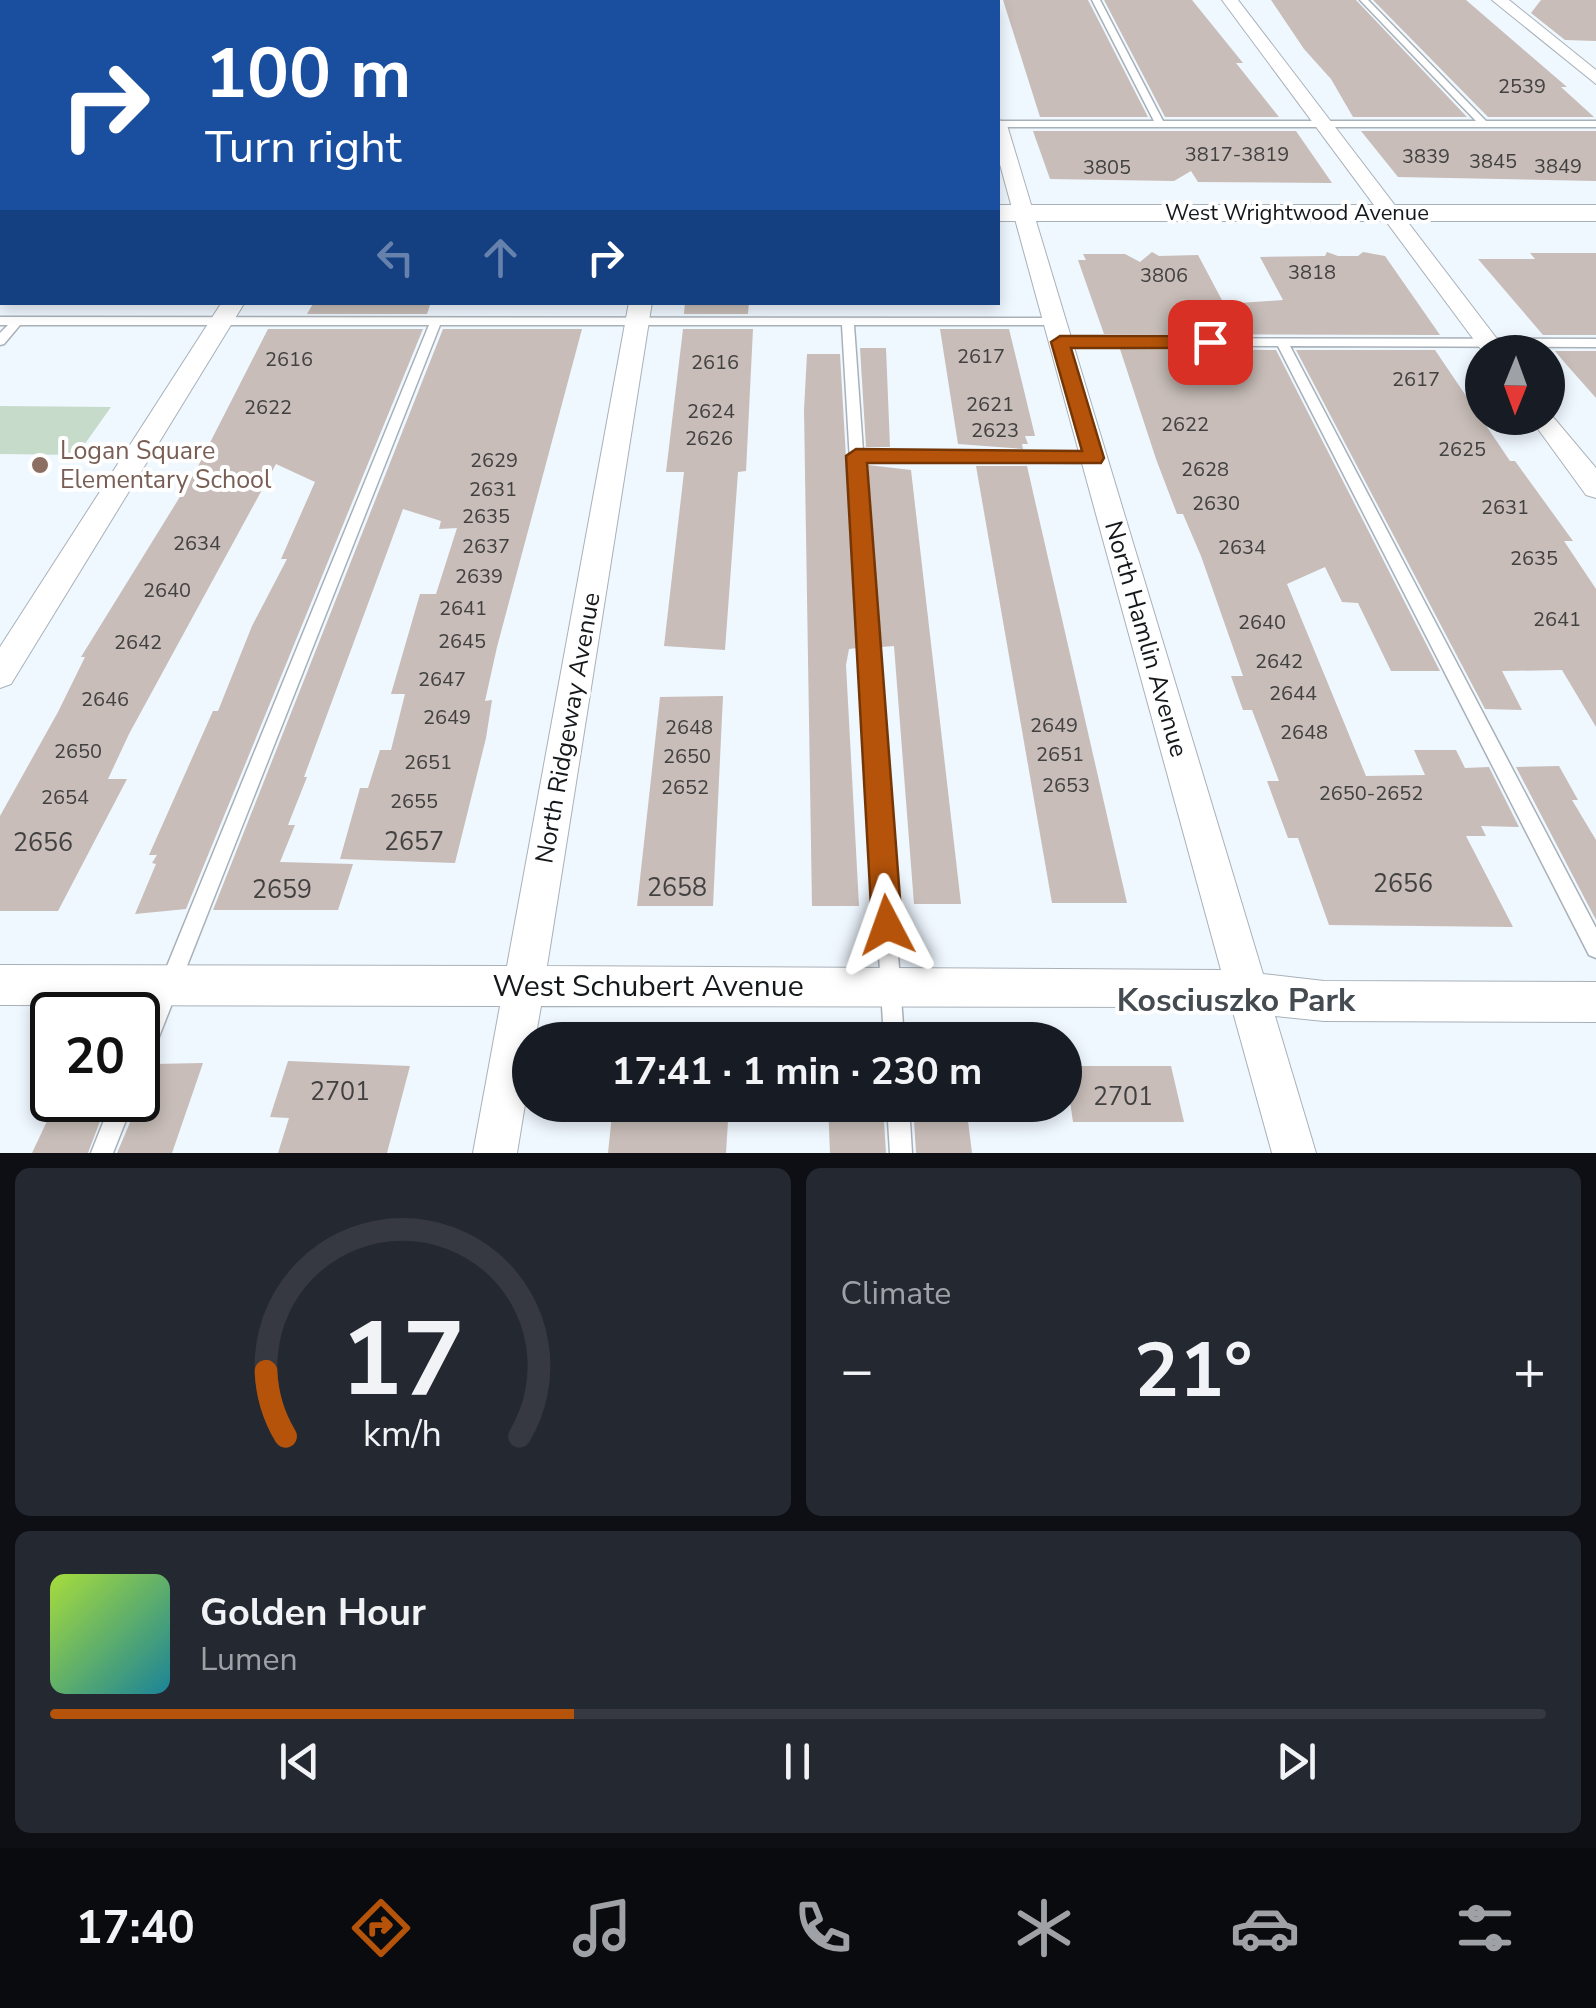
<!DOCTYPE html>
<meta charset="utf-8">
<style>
body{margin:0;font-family:"Nunito Sans",sans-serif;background:#242831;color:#f1f3f6;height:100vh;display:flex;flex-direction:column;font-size:38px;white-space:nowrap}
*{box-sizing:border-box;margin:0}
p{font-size:32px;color:#9ea1a6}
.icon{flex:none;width:55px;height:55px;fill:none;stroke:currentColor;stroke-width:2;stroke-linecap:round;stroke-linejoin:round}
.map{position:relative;height:1153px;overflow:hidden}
.sheet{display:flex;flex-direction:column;gap:15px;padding:15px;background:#0d0f14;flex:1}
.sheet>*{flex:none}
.guide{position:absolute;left:0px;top:0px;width:1000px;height:305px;box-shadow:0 5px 15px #0003;background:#1a4fa0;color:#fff;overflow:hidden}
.needle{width:65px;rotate:181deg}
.controls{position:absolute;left:1465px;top:335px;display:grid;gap:20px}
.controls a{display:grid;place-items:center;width:100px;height:100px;border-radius:50%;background:#171b24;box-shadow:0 5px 15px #0003;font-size:50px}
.speed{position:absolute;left:30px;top:992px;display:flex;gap:20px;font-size:50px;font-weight:700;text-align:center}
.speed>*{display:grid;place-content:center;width:130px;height:130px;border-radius:50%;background:#171b24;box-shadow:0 5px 15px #0003;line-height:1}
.speed .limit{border:5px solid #111;border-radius:15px;background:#fff;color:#111}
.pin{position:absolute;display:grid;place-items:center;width:85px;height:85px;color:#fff;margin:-42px;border-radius:20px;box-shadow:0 5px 15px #0006}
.me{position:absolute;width:110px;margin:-55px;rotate:356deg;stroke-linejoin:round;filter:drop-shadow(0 0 8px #0008)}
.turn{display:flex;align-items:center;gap:35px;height:210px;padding:0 40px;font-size:45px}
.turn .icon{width:130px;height:130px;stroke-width:2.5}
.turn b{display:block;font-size:70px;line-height:85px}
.lanes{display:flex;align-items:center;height:95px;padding:0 40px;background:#0003;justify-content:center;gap:50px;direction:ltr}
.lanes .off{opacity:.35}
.big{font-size:75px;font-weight:700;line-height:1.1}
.sheet .widget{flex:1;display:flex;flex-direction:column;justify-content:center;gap:15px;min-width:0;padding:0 35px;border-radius:15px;background:#242831}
.sheet .dial{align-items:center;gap:0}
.dial svg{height:260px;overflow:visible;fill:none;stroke:#363941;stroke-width:7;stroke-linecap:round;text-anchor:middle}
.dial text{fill:#f1f3f6;stroke:none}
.song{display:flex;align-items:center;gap:30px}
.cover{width:120px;height:120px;border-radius:15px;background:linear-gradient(135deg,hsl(80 70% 55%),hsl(190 70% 35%))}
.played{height:10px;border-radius:5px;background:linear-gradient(90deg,#b45309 35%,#363941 35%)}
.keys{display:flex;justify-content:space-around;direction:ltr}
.heat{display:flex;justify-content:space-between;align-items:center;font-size:55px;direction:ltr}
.sheet .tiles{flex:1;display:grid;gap:15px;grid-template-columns:1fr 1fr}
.widget:last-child{grid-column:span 2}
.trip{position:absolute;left:512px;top:1022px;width:570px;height:100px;border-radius:50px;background:#171b24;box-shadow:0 5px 15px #0003;font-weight:700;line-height:100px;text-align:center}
.tabs{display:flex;height:160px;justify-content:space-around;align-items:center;background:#090b0e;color:#9ea1a6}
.tabs .icon{width:70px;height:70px}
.tabs .current{color:#b45309}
.tabs b{font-size:45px;color:#f1f3f6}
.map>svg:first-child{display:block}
.green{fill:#c7dbca}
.building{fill:#c8bdb8}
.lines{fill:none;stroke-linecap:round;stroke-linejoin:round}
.lane-casing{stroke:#a9b1b8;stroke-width:3}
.street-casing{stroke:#a9b1b8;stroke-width:2}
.secondary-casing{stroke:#a9b1b8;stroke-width:2}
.lane{fill:#fff;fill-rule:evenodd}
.street{fill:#fff;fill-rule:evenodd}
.secondary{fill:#fff;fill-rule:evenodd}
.route{fill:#b45309;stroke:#753606;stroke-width:2.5}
.education-dot{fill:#8d6e63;stroke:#fff;stroke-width:4}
.labels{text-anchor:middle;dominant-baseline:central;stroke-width:8;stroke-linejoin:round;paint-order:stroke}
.number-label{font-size:20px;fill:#424142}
.far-street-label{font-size:22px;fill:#15181a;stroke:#fff}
.education-label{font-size:25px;fill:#785e54;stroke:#fff;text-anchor:start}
.street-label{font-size:25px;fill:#15181a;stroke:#fff}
.near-number-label{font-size:25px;fill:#424142}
.near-street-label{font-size:30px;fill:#15181a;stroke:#fff}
.near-neighbourhood-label{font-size:32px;font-weight:bold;fill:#444b51;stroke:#fff}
</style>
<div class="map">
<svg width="1596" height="1153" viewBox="0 0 1596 1153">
<rect width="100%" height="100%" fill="#eff7ff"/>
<path class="green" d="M0 406 111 407 77 455 0 454Z"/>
<g class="building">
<path d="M1003 0H1088L1148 117H1040Z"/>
<path d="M1104 0H1192L1243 63H1236L1279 117H1165Z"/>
<path d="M1271 0H1356L1467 117H1353L1331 79 1304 49Z"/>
<path d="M1373 0H1466L1567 87H1561L1594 117H1488Z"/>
<path d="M1541 0H1596V41L1565 40 1531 13Z"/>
<path d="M1033 131H1296L1332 183 1198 182 1191 171 1174 181 1050 179Z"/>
<path d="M1361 131H1596V181L1398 177Z"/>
<path d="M1152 252 1159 256 1198 255 1224 304 1283 300 1260 257 1325 256 1327 252 1338 256H1358L1363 252 1385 256 1440 335 1104 334 1078 260H1086L1083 254H1125L1140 262Z"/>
<path d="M1530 253H1596V335H1543L1478 259H1535Z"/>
<path d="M314 302H431L427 314H307Z"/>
<path d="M685 302H749L748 314H684Z"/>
<path d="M268 329H423L186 909 135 914 156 864 152 863 157 855H149L213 711H218L252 626 287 559H281L315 482 276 464 129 734 108 779H127L58 911H0V816L58 712 85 657H81L194 474Z"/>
<path d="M443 329H582L497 647 485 701 492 700 486 738 455 863 340 859 360 788H368L380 750H391L405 694H391L420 594H436L457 528 439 529 441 521 403 509 304 777H307L288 825H295L280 862 353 864 338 910H213Z"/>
<path d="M683 329H753L746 471 738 472 725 650 664 646 684 472H666Z"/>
<path d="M940 329H1009L1035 436H1025L1028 444H1022L1023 449 958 444Z"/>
<path d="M860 348H886L890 447H866Z"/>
<path d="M1120 349 1276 350 1440 671H1391L1358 603 1342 602 1325 567 1287 584 1366 776 1425 775 1414 750H1456L1465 768 1489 767 1519 827 1481 826 1486 836H1466L1513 927 1329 925 1298 838H1288L1267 781H1279L1252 710H1243L1231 676H1243L1201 556 1183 514H1177L1156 459Z"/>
<path d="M1296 350H1435L1510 461H1515L1573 541H1564L1596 589V727L1562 670 1502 671 1522 710 1485 709Z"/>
<path d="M1555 351H1596V398L1565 363Z"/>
<path d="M807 354H840L857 648 849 649 846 665 859 906H812L804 410Z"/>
<path d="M868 465 911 470 961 904H914L894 646 881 647Z"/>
<path d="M976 466H1027L1127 903H1052Z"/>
<path d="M723 696 713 906H637L660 697Z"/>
<path d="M1559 766 1578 800H1572L1596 840V920L1516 767Z"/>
<path d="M288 1061 410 1066 387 1153H278L289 1118 270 1117Z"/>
<path d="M203 1063 172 1153H117L155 1064Z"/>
<path d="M1065 1066H1171L1184 1122H1073Z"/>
<path d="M57 1100H108L88 1153H32Z"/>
<path d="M613 1105H729L726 1153H608Z"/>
<path d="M828 1105H883L886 1153H830Z"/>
<path d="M913 1105H966L972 1153H916Z"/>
</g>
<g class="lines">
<defs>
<g id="lane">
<path d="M290 0H298L296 2H289Z"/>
<path d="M554 0H562L560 2H554Z"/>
<path d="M823 0H831V2H824Z"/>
<path d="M1092 0H1100L1163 121H1476L1360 0H1368L1486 121H1596V127H998V121H1154Z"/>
<rect x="0" y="16" width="2" height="6"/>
<rect x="0" y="121" width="2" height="6"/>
<path d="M0 317 1058 318 1060 321 1054 325H854L863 451 1094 453 1101 458 1094 463 864 461 904 1040H884L842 325H440L149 1062 146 1070 138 1073V1037L429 325H20L4 344 0 345V333L8 325H0Z"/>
<path d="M1060 338 1596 339V347L1290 346 1596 928V958L1589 955 1278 346 1056 345V339Z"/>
<path d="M112 1100H134L113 1153H91Z"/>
<path d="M887 1105H909L912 1153H890Z"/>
</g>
<g id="street">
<path d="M685 0H701V2H686Z"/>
<path d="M953 0H969L970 2H955Z"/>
<path d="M1222 0H1238L1507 352H1483Z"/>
<path d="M1492 0H1509L1596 70V84Z"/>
<path d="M998 119 1007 125 1263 974 1324 981 1596 982V1022L1324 1021 1275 1016 1316 1153H1272L1233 1012 1186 1007 541 1006 535 1040H530V1074L517 1153H473L500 1006 0 1005V965L507 966 629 302H652L547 966 1221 970 998 157Z"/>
<path d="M2 138V151L0 152V139Z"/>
<path d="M222 302H245L11 684 0 688V647Z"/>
<path d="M1548 411 1596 468V498L1586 495 1530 418H1548Z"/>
</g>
<g id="secondary">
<rect x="0" y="203" width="2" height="16"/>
<rect x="998" y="205" width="598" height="16"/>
</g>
</defs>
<use href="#lane" class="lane-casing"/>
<use href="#street" class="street-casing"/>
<use href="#secondary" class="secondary-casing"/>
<use href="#lane" class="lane"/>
<use href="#street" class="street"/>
<use href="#secondary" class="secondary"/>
</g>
<path class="route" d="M1060 336H1210L1219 342 1210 348H1071L1104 458 1101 463H867L902 925 897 936 887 940 877 936 872 925 846 456 856 449 1082 451 1051 342Z"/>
<circle class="education-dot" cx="40" cy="465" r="10"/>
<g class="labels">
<g class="number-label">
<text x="1522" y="86">2539</text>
<text x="1237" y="154">3817-3819</text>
<text x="1426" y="156">3839</text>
<text x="1493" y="161">3845</text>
<text x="1558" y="166">3849</text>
<text x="1107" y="167">3805</text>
<text x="1312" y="272">3818</text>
<text x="1164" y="275">3806</text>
<text x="981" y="356">2617</text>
<text x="289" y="359">2616</text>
<text x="715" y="362">2616</text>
<text x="1416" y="379">2617</text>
<text x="990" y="404">2621</text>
<text x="268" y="407">2622</text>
<text x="711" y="411">2624</text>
<text x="1185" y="424">2622</text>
<text x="995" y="430">2623</text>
<text x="709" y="438">2626</text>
<text x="1462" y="449">2625</text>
<text x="494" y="460">2629</text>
<text x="1205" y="469">2628</text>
<text x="493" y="489">2631</text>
<text x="1216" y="503">2630</text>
<text x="1505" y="507">2631</text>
<text x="486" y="516">2635</text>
<text x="197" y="543">2634</text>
<text x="486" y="546">2637</text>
<text x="1242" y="547">2634</text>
<text x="1534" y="558">2635</text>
<text x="479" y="576">2639</text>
<text x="167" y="590">2640</text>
<text x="463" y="608">2641</text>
<text x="1557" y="619">2641</text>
<text x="1262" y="622">2640</text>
<text x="462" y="641">2645</text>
<text x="138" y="642">2642</text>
<text x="1279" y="661">2642</text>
<text x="442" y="679">2647</text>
<text x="1293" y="693">2644</text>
<text x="105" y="699">2646</text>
<text x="447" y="717">2649</text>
<text x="1054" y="725">2649</text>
<text x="689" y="727">2648</text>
<text x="1304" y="732">2648</text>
<text x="78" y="751">2650</text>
<text x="1060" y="754">2651</text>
<text x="687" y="756">2650</text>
<text x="428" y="762">2651</text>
<text x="1066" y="785">2653</text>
<text x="685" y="787">2652</text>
<text x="1371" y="793">2650-2652</text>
<text x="65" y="797">2654</text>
<text x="414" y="801">2655</text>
</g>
<g class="far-street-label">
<text x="1297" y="213">West Wrightwood Avenue</text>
</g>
<g class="education-label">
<text x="60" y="451">Logan Square<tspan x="60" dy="29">Elementary School</tspan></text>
</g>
<g class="street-label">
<text transform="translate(1146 639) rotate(74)">North Hamlin Avenue</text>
<text transform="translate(568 728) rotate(-80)">North Ridgeway Avenue</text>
</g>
<g class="near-number-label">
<text x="414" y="842">2657</text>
<text x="43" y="843">2656</text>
<text x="1403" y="884">2656</text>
<text x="677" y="888">2658</text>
<text x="282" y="890">2659</text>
<text x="340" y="1092">2701</text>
<text x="1123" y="1097">2701</text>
</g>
<g class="near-street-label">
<text x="648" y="986">West Schubert Avenue</text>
</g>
<g class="near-neighbourhood-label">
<text x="1236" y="1000">Kosciuszko Park</text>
</g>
</g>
</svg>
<div class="controls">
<a><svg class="needle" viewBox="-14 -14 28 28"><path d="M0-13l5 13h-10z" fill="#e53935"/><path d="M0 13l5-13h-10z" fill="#9ea1a6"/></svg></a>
</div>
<div class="speed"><div class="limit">20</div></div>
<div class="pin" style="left:1210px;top:342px;background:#d93025"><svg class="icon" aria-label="arrive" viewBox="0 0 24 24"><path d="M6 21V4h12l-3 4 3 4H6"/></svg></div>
<svg class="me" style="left:887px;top:925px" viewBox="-20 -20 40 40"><path d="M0-17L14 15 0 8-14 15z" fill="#b45309" stroke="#fff" stroke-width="4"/></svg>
<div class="trip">17:41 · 1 min · 230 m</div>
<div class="guide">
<div class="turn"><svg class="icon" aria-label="right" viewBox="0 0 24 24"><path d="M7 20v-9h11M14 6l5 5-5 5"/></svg><div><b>100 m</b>Turn right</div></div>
<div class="lanes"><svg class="icon off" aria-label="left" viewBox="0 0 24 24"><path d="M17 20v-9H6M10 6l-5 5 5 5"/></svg><svg class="icon off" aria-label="ahead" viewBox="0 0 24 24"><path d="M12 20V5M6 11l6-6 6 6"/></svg><svg class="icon" aria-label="right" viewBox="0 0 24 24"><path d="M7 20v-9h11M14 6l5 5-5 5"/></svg></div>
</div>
</div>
<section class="sheet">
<div class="tiles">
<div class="widget dial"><svg viewBox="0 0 100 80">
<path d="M14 69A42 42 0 1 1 86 69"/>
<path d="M14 69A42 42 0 0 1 8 49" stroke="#b45309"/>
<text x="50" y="56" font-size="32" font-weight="700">17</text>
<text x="50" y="72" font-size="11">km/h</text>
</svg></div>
<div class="widget"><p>Climate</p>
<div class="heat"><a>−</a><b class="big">21°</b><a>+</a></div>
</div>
<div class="widget">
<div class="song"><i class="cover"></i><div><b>Golden Hour</b><p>Lumen</p></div></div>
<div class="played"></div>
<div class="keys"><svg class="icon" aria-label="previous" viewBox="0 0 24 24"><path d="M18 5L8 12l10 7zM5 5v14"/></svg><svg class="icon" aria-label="pause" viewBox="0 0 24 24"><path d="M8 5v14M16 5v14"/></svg><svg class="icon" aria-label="next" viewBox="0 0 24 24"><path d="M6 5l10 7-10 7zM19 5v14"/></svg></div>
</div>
</div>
</section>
<nav class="tabs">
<b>17:40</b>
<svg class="icon current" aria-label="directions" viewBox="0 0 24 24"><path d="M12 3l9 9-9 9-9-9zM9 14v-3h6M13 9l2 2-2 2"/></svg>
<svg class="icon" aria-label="music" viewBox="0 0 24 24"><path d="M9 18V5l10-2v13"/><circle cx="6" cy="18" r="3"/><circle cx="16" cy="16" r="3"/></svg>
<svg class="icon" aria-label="phone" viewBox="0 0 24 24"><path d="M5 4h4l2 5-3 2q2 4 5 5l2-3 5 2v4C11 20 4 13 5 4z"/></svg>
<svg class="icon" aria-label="climate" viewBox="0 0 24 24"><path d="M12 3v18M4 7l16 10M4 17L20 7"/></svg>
<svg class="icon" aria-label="car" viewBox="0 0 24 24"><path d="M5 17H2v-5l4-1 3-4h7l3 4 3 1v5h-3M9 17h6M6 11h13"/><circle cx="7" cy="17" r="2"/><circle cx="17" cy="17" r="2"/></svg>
<svg class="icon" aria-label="filters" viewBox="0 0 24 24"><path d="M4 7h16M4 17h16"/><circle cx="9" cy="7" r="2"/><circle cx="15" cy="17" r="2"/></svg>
</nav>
